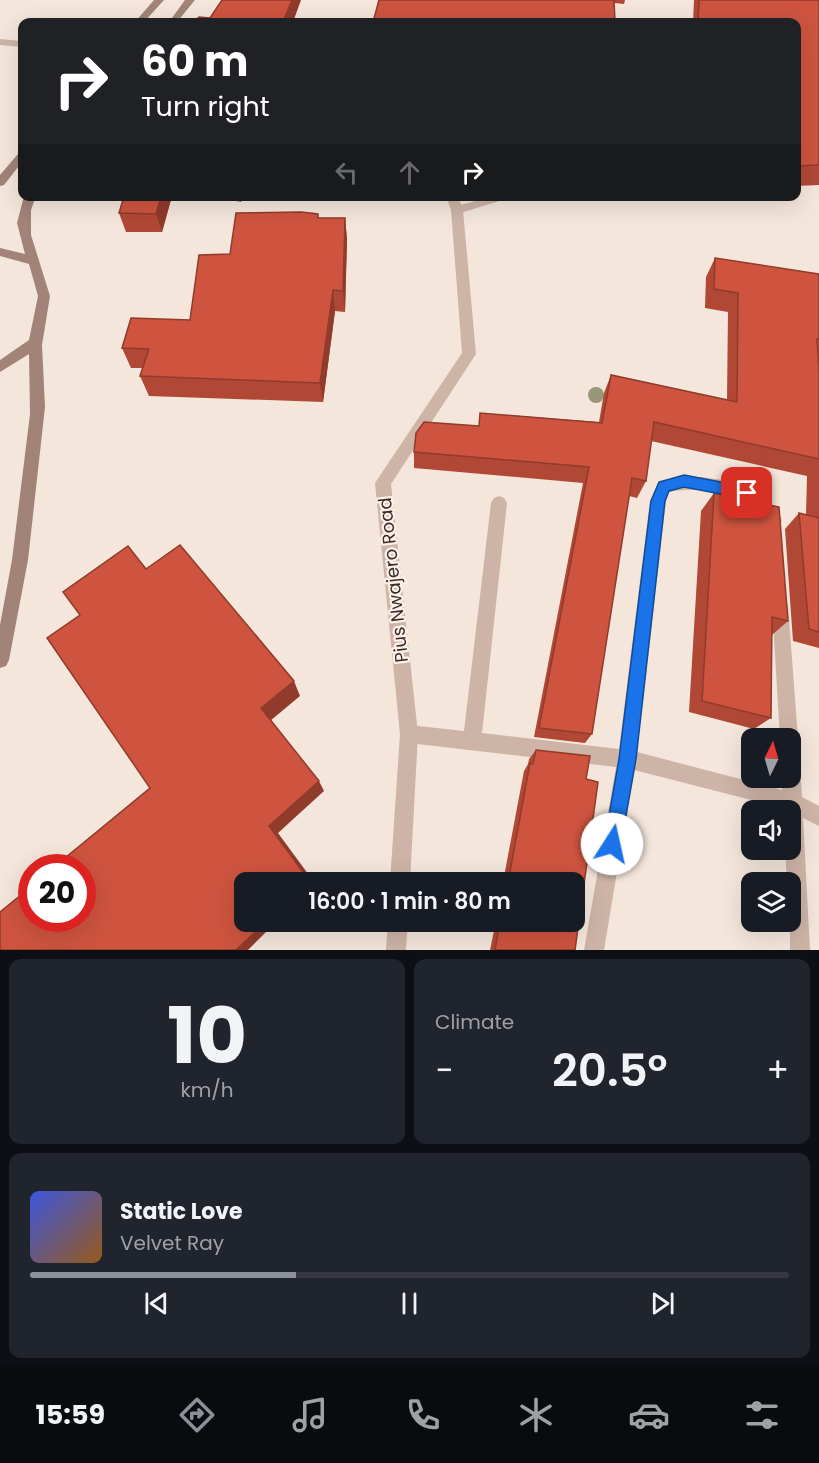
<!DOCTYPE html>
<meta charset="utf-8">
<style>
body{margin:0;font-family:Poppins,sans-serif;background:#20242c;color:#f1f3f6;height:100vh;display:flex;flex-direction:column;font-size:22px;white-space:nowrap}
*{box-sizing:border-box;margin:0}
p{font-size:20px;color:#9ea1a6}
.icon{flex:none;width:33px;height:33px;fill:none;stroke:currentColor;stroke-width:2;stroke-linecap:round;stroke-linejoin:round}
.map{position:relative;height:950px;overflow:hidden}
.details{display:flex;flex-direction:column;gap:9px;padding:9px;background:#0d0f14;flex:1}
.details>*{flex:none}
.hud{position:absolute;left:18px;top:18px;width:783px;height:183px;border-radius:12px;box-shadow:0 6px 24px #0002;background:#202124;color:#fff;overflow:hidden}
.needle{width:39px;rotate:5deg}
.controls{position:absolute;left:741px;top:728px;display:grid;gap:12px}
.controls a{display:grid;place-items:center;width:60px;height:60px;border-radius:12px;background:#171b24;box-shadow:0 6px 24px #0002;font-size:30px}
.speed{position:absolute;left:18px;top:854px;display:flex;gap:12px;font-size:30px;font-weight:700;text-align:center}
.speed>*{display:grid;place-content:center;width:78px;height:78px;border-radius:50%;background:#171b24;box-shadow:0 6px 24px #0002;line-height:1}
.speed .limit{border:9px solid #d22;background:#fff;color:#111}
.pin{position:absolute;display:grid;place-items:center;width:51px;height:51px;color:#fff;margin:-26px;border-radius:12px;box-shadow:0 3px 9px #0006}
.me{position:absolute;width:66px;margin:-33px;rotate:10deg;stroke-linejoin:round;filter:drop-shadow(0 0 4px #0008)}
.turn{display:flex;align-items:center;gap:21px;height:126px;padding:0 24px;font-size:27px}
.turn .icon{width:78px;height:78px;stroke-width:2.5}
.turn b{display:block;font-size:42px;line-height:51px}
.lanes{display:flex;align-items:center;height:57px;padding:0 24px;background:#0003;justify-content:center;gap:30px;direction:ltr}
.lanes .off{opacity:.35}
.big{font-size:45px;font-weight:600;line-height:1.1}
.details .widget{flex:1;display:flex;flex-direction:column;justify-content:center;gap:9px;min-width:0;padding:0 21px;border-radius:12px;background:#20242c}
.details .dial{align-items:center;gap:0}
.dial b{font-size:78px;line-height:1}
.song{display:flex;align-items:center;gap:18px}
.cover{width:72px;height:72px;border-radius:9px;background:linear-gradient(135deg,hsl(230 70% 55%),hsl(30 70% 35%))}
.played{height:6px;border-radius:3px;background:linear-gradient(90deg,#8c9099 35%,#363941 35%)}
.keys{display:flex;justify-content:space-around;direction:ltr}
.heat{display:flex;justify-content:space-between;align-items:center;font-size:33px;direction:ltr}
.details .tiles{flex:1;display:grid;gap:9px;grid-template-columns:1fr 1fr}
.widget:last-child{grid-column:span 2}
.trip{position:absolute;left:234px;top:872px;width:351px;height:60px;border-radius:12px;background:#171b24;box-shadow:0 6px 24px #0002;font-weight:600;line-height:60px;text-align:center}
.menu{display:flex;height:96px;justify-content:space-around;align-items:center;background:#090b0e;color:#9ea1a6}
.menu .icon{width:42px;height:42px}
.menu .selected{color:#8c9099}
.menu b{font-size:27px;color:#f1f3f6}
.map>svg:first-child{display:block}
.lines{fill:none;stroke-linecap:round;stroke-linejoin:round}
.service{fill:#cdb4a6;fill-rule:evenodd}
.minor{fill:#cdb4a6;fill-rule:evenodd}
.secondary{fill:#a18377;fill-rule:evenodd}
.tree{fill:#989879}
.wall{fill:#b14836}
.shaded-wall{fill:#903b2c}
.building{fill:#ce543f;stroke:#903b2c;stroke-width:1.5}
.route{fill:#1a73e8;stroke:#114b97;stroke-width:1.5}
.labels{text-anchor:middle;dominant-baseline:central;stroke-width:4.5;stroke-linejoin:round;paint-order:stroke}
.street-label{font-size:18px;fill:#392b28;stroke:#fbf1e8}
</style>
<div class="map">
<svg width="819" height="950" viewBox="0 0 819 950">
<rect width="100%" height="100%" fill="#f4e6db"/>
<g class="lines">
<g class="service">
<path d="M0 39 22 41V47L0 45Z"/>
<path d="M494 196H516L457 214 451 210 453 207Z"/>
<path d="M700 477C734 481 766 486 782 520L780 525 774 527C765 523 763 513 756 507 734 489 696 487 669 492L666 501 637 752 782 790V777H790V738H780L772 606 774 600 780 598 786 600 788 606 798 738 794 745 799 753 802 797 819 806V826L803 818 810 950H790V882H787L785 849H790V810L634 770 604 950H584L616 767 409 743 403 740 400 734 403 728 409 725 464 731 491 503 494 498 499 496 504 498 507 503 482 733 619 749 650 501 659 481 674 478Z"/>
</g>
<g class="minor">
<path d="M446 196H458L463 210 476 354 391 484 418 734 410 882H390L400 734 375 483 462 353 451 210Z"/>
<path d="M388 921H408L406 950H386Z"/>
</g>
<g class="secondary">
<path d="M154 0H164L144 22H135Z"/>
<path d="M185 0H195L177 22H169Z"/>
<path d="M22 153V162L4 185 0 186V175L18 154Z"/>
<path d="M24 196H36L31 210V235L50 296 42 345 45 407 28 560 9 660 6 666 0 668V625L12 560 30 414 29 354 0 372V360L29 340 38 296 29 264 0 256V248L25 254 17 223Z"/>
</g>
</g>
<circle class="tree" cx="596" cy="395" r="8"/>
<g class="wall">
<path d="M379 0H625L624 4 614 3Z"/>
<path d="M694 0H819V185L796 186V22H693Z"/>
<path d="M172 196 162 232H126L119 213Z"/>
<path d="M210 196H244L241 202Z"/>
<path d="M319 218H345L347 239 345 312 335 311 323 402 149 396 140 376 143 368H131L122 348 190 320Z"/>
<path d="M715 258 819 274V648L793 641 785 529 799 513 806 515 807 476 651 441 646 481 637 498 629 496 592 734 585 743 534 737 583 483 414 468V452L479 426 480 413 599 422 604 393 611 375 727 400 728 312 705 308 706 277Z"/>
<path d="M714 493 788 621 772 635 771 718 754 729 689 712 701 511Z"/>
<path d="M536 750 586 779 575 950H490L496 921H574V882H503L524 771 528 764 529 759Z"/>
</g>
<g class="shaded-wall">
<path d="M292 0H301L293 22H283Z"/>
<path d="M161 196H172L162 232 156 214Z"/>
<path d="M345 218 347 239 345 312 343 291Z"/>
<path d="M333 290 335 311 323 402 320 383Z"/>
<path d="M294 681 300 696 270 721 261 708Z"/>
<path d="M319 781 324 791 278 833 314 882H307L269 826Z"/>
<path d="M267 921H277L248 950H236Z"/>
</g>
<g class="building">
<path d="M222 0H292L283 22H194L199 17 210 18Z"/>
<path d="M379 0H614L615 22H373Z"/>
<path d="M699 0H819V165L796 166V22H698Z"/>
<path d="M124 196H161L156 214 119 213Z"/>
<path d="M301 212 318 214V218H345L343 291 333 290 320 383 140 376 149 349 122 348 131 318 190 320 199 255 230 254 236 213Z"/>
<path d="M715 258 819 274V339H817L819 370V459L654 422 646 481 632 478 592 734 539 728 589 467 414 452 416 433 424 422 479 426 480 413 602 423 611 375 737 402 738 293 714 289Z"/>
<path d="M714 493 779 507 788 621 772 617 771 718 702 701Z"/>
<path d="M799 513 819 518V632L809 629Z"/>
<path d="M180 545 294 681 261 708 319 781 269 826 309 880 307 882H244V921H267L236 950H0V912L32 886V918H82V867H54L150 788 47 638 80 615 63 592 128 546 146 569Z"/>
<path d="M536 750 590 756 586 779 598 782 575 950H495L500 921H574V882H508L530 763 533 764Z"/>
</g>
<path class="route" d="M684 475 747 487 754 493 747 499 684 487 669 491 665 501 636 759 621 844 619 850 612 853 606 850 604 844 619 759 651 501 659 482Z"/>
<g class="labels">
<g class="street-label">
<text transform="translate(393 580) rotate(-96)">Pius Nwajero Road</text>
</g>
</g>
</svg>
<div class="controls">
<a><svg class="needle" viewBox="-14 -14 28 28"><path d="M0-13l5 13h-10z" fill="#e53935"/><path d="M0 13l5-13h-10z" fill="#9ea1a6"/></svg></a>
<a><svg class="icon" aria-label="sound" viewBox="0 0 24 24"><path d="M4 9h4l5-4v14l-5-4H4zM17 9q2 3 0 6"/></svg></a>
<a><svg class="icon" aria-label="layers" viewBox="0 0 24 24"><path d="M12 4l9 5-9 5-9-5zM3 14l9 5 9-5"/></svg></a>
</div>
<div class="speed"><div class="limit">20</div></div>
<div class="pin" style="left:747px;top:493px;background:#d93025"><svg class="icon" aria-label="arrive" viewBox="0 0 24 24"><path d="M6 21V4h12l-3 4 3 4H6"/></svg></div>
<svg class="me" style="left:612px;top:844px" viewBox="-20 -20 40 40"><circle r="19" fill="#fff"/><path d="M0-13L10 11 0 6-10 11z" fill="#1a73e8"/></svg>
<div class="trip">16:00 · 1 min · 80 m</div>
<div class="hud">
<div class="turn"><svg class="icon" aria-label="right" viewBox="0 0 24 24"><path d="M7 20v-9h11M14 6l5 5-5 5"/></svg><div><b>60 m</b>Turn right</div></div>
<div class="lanes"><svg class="icon off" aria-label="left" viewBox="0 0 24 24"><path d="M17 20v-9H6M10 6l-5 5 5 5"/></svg><svg class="icon off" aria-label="ahead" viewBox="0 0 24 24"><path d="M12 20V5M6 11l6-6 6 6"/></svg><svg class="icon" aria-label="right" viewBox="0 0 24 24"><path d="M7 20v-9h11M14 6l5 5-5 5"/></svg></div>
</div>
</div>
<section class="details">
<div class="tiles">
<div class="widget dial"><b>10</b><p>km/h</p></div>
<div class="widget"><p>Climate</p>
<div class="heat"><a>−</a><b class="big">20.5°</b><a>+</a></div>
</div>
<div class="widget">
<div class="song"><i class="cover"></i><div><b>Static Love</b><p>Velvet Ray</p></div></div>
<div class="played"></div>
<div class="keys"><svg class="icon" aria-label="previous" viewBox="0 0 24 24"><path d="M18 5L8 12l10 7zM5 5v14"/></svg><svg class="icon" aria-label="pause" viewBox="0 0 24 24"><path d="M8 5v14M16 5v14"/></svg><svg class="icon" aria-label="next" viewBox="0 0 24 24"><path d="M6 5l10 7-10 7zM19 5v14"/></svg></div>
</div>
</div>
</section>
<nav class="menu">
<b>15:59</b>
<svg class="icon selected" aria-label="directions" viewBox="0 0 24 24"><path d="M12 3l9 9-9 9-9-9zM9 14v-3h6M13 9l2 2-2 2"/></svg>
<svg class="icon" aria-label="music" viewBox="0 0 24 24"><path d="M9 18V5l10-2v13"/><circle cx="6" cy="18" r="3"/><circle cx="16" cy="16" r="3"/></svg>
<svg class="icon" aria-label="phone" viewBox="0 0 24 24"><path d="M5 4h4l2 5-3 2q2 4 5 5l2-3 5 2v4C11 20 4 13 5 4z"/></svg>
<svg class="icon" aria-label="climate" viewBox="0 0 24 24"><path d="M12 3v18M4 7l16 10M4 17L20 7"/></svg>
<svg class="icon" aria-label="car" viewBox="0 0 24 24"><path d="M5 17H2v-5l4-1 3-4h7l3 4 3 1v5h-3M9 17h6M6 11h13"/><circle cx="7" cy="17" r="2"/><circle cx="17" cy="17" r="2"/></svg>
<svg class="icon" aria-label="filters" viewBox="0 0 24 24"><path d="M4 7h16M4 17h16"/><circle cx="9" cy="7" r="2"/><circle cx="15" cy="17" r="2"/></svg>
</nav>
